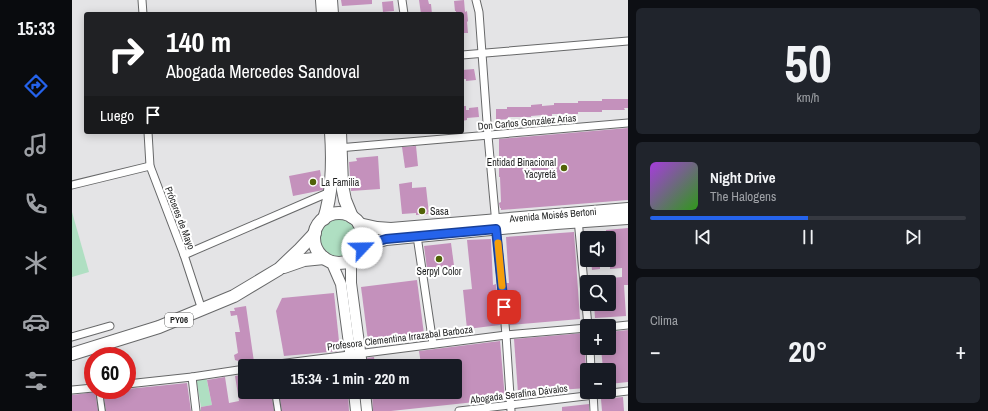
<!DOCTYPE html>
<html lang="es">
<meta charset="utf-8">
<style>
body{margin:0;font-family:"Archivo Narrow",sans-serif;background:#20242c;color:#f1f3f6;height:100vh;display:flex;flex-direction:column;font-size:15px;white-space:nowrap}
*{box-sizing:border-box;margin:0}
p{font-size:13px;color:#9ea1a6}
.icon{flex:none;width:22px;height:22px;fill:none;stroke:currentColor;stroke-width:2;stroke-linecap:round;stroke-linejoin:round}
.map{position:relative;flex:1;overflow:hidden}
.details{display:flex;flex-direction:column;gap:8px;padding:8px;background:#0d0f14;width:360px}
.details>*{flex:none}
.top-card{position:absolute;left:12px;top:12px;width:380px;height:122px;border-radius:4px;box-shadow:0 2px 10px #0003;background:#202124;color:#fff;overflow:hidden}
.buttons{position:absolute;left:508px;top:231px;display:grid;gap:8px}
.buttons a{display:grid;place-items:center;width:36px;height:36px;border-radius:4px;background:#171b24;box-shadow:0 2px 10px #0003;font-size:20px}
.speed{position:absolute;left:12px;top:347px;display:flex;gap:8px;font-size:20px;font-weight:700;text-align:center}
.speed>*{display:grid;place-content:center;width:52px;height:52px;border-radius:50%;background:#171b24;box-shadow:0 2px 10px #0003;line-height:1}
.speed .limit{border:6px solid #d22;background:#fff;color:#111}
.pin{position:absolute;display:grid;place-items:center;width:34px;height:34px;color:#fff;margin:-17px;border-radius:8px;box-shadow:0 2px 6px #0006}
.me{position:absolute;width:44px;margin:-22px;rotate:66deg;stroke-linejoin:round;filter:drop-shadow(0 0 3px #0008)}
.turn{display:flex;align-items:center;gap:14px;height:84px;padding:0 16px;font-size:18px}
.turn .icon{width:52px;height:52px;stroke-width:2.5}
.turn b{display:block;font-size:28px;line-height:34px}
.then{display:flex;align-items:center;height:38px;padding:0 16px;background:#0003;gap:8px;font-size:15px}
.big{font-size:30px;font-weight:700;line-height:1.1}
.details .widget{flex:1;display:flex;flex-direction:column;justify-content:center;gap:6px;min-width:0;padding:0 14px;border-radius:6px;background:#20242c}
.details .dial{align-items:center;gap:0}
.dial b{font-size:52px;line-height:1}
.song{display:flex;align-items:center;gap:12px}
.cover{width:48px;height:48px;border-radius:6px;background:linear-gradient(135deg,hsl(280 70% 55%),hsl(110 70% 35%))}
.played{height:4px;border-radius:2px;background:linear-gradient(90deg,#2563eb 50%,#363941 50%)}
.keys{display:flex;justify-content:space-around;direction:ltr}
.heat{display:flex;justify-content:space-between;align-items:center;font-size:22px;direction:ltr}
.trip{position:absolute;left:166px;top:359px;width:224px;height:40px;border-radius:4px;background:#171b24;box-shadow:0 2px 10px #0003;font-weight:700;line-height:40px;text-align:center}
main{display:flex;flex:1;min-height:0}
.dock{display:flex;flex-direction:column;width:72px;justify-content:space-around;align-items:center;background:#090b0e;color:#9ea1a6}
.dock .icon{width:28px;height:28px}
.dock .active{color:#2563eb}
.dock b{font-size:18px;color:#f1f3f6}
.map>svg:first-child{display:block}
.green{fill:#afdfc2}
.building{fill:#c491bc}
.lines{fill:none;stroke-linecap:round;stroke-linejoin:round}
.pedestrian-casing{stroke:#676869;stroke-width:8}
.minor-casing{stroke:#676869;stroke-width:9}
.secondary-casing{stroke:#676869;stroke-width:12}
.primary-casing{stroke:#676869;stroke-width:14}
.trunk-casing{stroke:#676869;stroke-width:14}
.pedestrian{stroke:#fff;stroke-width:5.5}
.minor{stroke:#fff;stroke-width:7}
.secondary{stroke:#fff;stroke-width:10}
.primary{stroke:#fff;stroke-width:12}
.trunk{stroke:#fff;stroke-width:12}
.route-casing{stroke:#184099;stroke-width:10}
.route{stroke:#2563eb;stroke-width:7}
.slow{stroke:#f59e0b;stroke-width:7}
.poi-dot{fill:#516208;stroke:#fff;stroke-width:1.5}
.labels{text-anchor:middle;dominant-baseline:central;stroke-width:4;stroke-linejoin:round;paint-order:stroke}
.shield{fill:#fff;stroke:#626363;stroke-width:1}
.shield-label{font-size:9px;font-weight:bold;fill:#1f2020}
.street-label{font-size:10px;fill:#1f2020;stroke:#fff}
.poi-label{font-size:10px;fill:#1f2020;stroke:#fff;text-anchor:start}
</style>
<main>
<nav class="dock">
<b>15:33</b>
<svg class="icon active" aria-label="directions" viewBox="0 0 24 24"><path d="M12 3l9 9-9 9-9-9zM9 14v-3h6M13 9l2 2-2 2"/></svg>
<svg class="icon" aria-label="music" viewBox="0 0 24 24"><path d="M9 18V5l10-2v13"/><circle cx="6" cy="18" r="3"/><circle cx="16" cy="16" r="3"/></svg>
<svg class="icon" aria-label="phone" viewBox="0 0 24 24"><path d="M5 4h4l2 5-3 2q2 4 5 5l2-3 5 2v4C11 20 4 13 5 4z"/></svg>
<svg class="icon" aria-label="climate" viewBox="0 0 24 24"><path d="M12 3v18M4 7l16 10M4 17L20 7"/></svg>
<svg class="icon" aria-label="car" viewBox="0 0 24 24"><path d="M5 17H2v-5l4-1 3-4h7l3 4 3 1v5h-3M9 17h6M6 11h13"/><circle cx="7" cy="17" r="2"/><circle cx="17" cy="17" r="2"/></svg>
<svg class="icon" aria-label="filters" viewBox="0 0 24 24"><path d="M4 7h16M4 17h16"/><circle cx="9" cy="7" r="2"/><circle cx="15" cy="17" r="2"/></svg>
</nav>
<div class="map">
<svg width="556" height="411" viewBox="0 0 556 411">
<rect width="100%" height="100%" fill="#e4e4e6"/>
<g class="green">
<path d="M0 212 17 272 0 277Z"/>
<circle cx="268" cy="238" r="20"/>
<path d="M134 376 140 405 129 407 124 378Z"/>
</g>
<g class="building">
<path d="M269 0H300V4L270 6Z"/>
<path d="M347 0H356L357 4H359L360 14H349Z"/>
<path d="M392 0 393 12 395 11 396 21 395 22 396 33H390V14H384V11H383L382 1Z"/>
<path d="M321 1 322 11 311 12 310 2Z"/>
<path d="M402 69 404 80 394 81V79H390V70Z"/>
<path d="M530 99H556V108H552L553 110H530V112H506V114H480V116H471V115L459 116V117H436V119L424 120V109H435V107H459V105L470 104V106L482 105V103H506V101H530Z"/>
<path d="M390 106H394V110H397V108L406 107 407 117 395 118V120L390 121Z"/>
<path d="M556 128V200L429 210V208H428L427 203 429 202 428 177H427V139Z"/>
<path d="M344 146 346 166 333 168 330 147Z"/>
<path d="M306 156 308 189 279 191 277 162 285 161 284 158Z"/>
<path d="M248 170 251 190 221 196 217 176Z"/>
<path d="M340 182V188L354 187 357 214 344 215V213L330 214 327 184Z"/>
<path d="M556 228V285H552L554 316 523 318 522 304H541L539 278 550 277V268L538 269 537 238 534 237 518 238 517 232 534 231V230Z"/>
<path d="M502 232 508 319 438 325 434 283H437L434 237Z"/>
<path d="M419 239 421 285 424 284 428 325 395 329 391 290 400 289 395 240Z"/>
<path d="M379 243 383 273 356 276 352 246Z"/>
<path d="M519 260H528V269L520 270Z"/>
<path d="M345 280 352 334 296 341 289 287Z"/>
<path d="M262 293 268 351 212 356 204 311 210 298Z"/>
<path d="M174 306 182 362 173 363 163 360 162 355 166 353 163 332H168L165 315 159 316 158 311H163L162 308Z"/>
<path d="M556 330V382L537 384V369H531L529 348H537V332Z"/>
<path d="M512 333 515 388 446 393 442 339Z"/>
<path d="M428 341 433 399 414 401V403L404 404 403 402 319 411H301L300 392H383V366H353V363L349 364 347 351Z"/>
<path d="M302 357 303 366H296L295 358Z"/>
<path d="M273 361V366H241V365Z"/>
<path d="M173 374V392H199L202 411H129V407L140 405 135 380 153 377 157 403 167 401 163 376Z"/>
<path d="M115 383 119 411H34L31 390H55V389Z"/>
<path d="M23 392 26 411H0V395Z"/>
<path d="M207 392H276L277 411H210Z"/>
<path d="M551 397 552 411H530L529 399Z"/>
<path d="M517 404V411H490V407Z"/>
</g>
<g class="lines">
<defs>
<g id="pedestrian">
<path d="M27 390 30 411"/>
<path d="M203 392 206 411"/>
</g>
<g id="minor">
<path d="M70 0 71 14"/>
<path d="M330 0 332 14"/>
<path d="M404 0 407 12 416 136 434 335 439 411"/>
<path d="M390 55 556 41"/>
<path d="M76 132 78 166 112 255 130 310"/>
<path d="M266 148 556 123"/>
<path d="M0 185 78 166"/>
<path d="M506 219 516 326"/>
<path d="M345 236 361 344"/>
<path d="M112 255 258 192"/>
<path d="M537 327 556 325"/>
<path d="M0 337 38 326"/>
<path d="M518 348 519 370"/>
<path d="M191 366 434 335 515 328"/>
<path d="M120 377 124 411"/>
<path d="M55 384 120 377 173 369"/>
<path d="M0 390 21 388"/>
<path d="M521 392 522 411"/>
<path d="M387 411 556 391"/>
</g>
<g id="secondary">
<path d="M283 258 279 266V283L290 366"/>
<path d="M259 261 269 284 280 366"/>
<path d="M282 392 284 411"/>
<path d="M293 392 295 411"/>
</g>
<g id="primary">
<path d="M287 224 305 228 319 229 556 209"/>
<path d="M290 248 300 243 314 239 484 223 556 218"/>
</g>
<g id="trunk">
<path d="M250 0 251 14"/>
<path d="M259 0 260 14"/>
<path d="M268 132 270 185 273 200 280 217"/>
<circle cx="267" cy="238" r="25"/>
<path d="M252 219C261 191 261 161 259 132"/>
<path d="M212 267 232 260 252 258"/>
<path d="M0 354 87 327 162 296 207 269 228 249 243 233"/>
</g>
</defs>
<use href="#pedestrian" class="pedestrian-casing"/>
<use href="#minor" class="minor-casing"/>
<use href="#secondary" class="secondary-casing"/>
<use href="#primary" class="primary-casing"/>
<use href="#trunk" class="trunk-casing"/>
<use href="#pedestrian" class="pedestrian"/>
<use href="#minor" class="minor"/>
<use href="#secondary" class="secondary"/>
<use href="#primary" class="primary"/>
<use href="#trunk" class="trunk"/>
</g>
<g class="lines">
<defs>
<path id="route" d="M290 248 300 243 314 239 424 229 432 307"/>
</defs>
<use href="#route" class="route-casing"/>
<use href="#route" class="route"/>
<path class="slow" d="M426 243 430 286"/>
</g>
<g class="poi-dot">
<circle cx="492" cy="168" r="4"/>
<circle cx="241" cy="182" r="4"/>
<circle cx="350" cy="211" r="4"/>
<circle cx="367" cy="259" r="4"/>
</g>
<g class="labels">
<rect class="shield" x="93" y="313" width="28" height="14" rx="3"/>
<g class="shield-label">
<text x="107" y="320">PY06</text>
</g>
<g class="street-label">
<text transform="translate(455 122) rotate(-5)">Don Carlos González Arias</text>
<text transform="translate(481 215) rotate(-5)">Avenida Moisés Bertoni</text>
<text transform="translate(108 218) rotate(69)">Próceres de Mayo</text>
<text transform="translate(328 338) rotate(-7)">Profesora Clementina Irrazabal Barboza</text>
<text transform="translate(447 394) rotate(-7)">Abogada Serafina Dávalos</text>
</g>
<g class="poi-label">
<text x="484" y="162" text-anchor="end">Entidad Binacional<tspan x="484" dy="12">Yacyretá</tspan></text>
<text x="249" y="182">La Familia</text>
<text x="358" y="211">Sasa</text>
<text x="367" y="271" text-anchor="middle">Serpyl Color</text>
</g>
</g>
</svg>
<div class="buttons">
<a><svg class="icon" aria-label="sound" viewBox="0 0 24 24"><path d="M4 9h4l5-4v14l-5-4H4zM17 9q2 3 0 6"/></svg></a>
<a><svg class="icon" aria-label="search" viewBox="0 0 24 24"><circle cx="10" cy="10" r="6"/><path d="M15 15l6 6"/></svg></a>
<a>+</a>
<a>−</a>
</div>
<div class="speed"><div class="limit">60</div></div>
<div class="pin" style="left:432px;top:307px;background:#d93025"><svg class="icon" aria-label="arrive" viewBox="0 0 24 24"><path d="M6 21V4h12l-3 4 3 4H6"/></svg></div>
<svg class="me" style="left:290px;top:248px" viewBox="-20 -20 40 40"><circle r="19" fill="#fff"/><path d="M0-13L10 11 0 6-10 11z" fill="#2563eb"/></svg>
<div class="trip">15:34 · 1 min · 220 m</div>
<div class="top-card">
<div class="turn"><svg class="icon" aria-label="right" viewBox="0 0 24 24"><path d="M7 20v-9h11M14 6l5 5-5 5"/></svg><div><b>140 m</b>Abogada Mercedes Sandoval</div></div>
<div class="then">Luego<svg class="icon" aria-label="arrive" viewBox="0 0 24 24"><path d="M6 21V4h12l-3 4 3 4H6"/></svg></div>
</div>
</div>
<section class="details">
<div class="widget dial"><b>50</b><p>km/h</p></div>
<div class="widget">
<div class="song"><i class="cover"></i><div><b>Night Drive</b><p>The Halogens</p></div></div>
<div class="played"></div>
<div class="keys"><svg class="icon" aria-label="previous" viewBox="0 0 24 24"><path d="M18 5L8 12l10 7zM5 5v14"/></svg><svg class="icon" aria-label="pause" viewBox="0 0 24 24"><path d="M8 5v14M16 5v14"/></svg><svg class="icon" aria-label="next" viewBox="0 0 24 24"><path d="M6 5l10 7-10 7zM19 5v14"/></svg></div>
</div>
<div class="widget"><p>Clima</p>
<div class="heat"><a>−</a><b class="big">20°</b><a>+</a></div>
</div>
</section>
</main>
